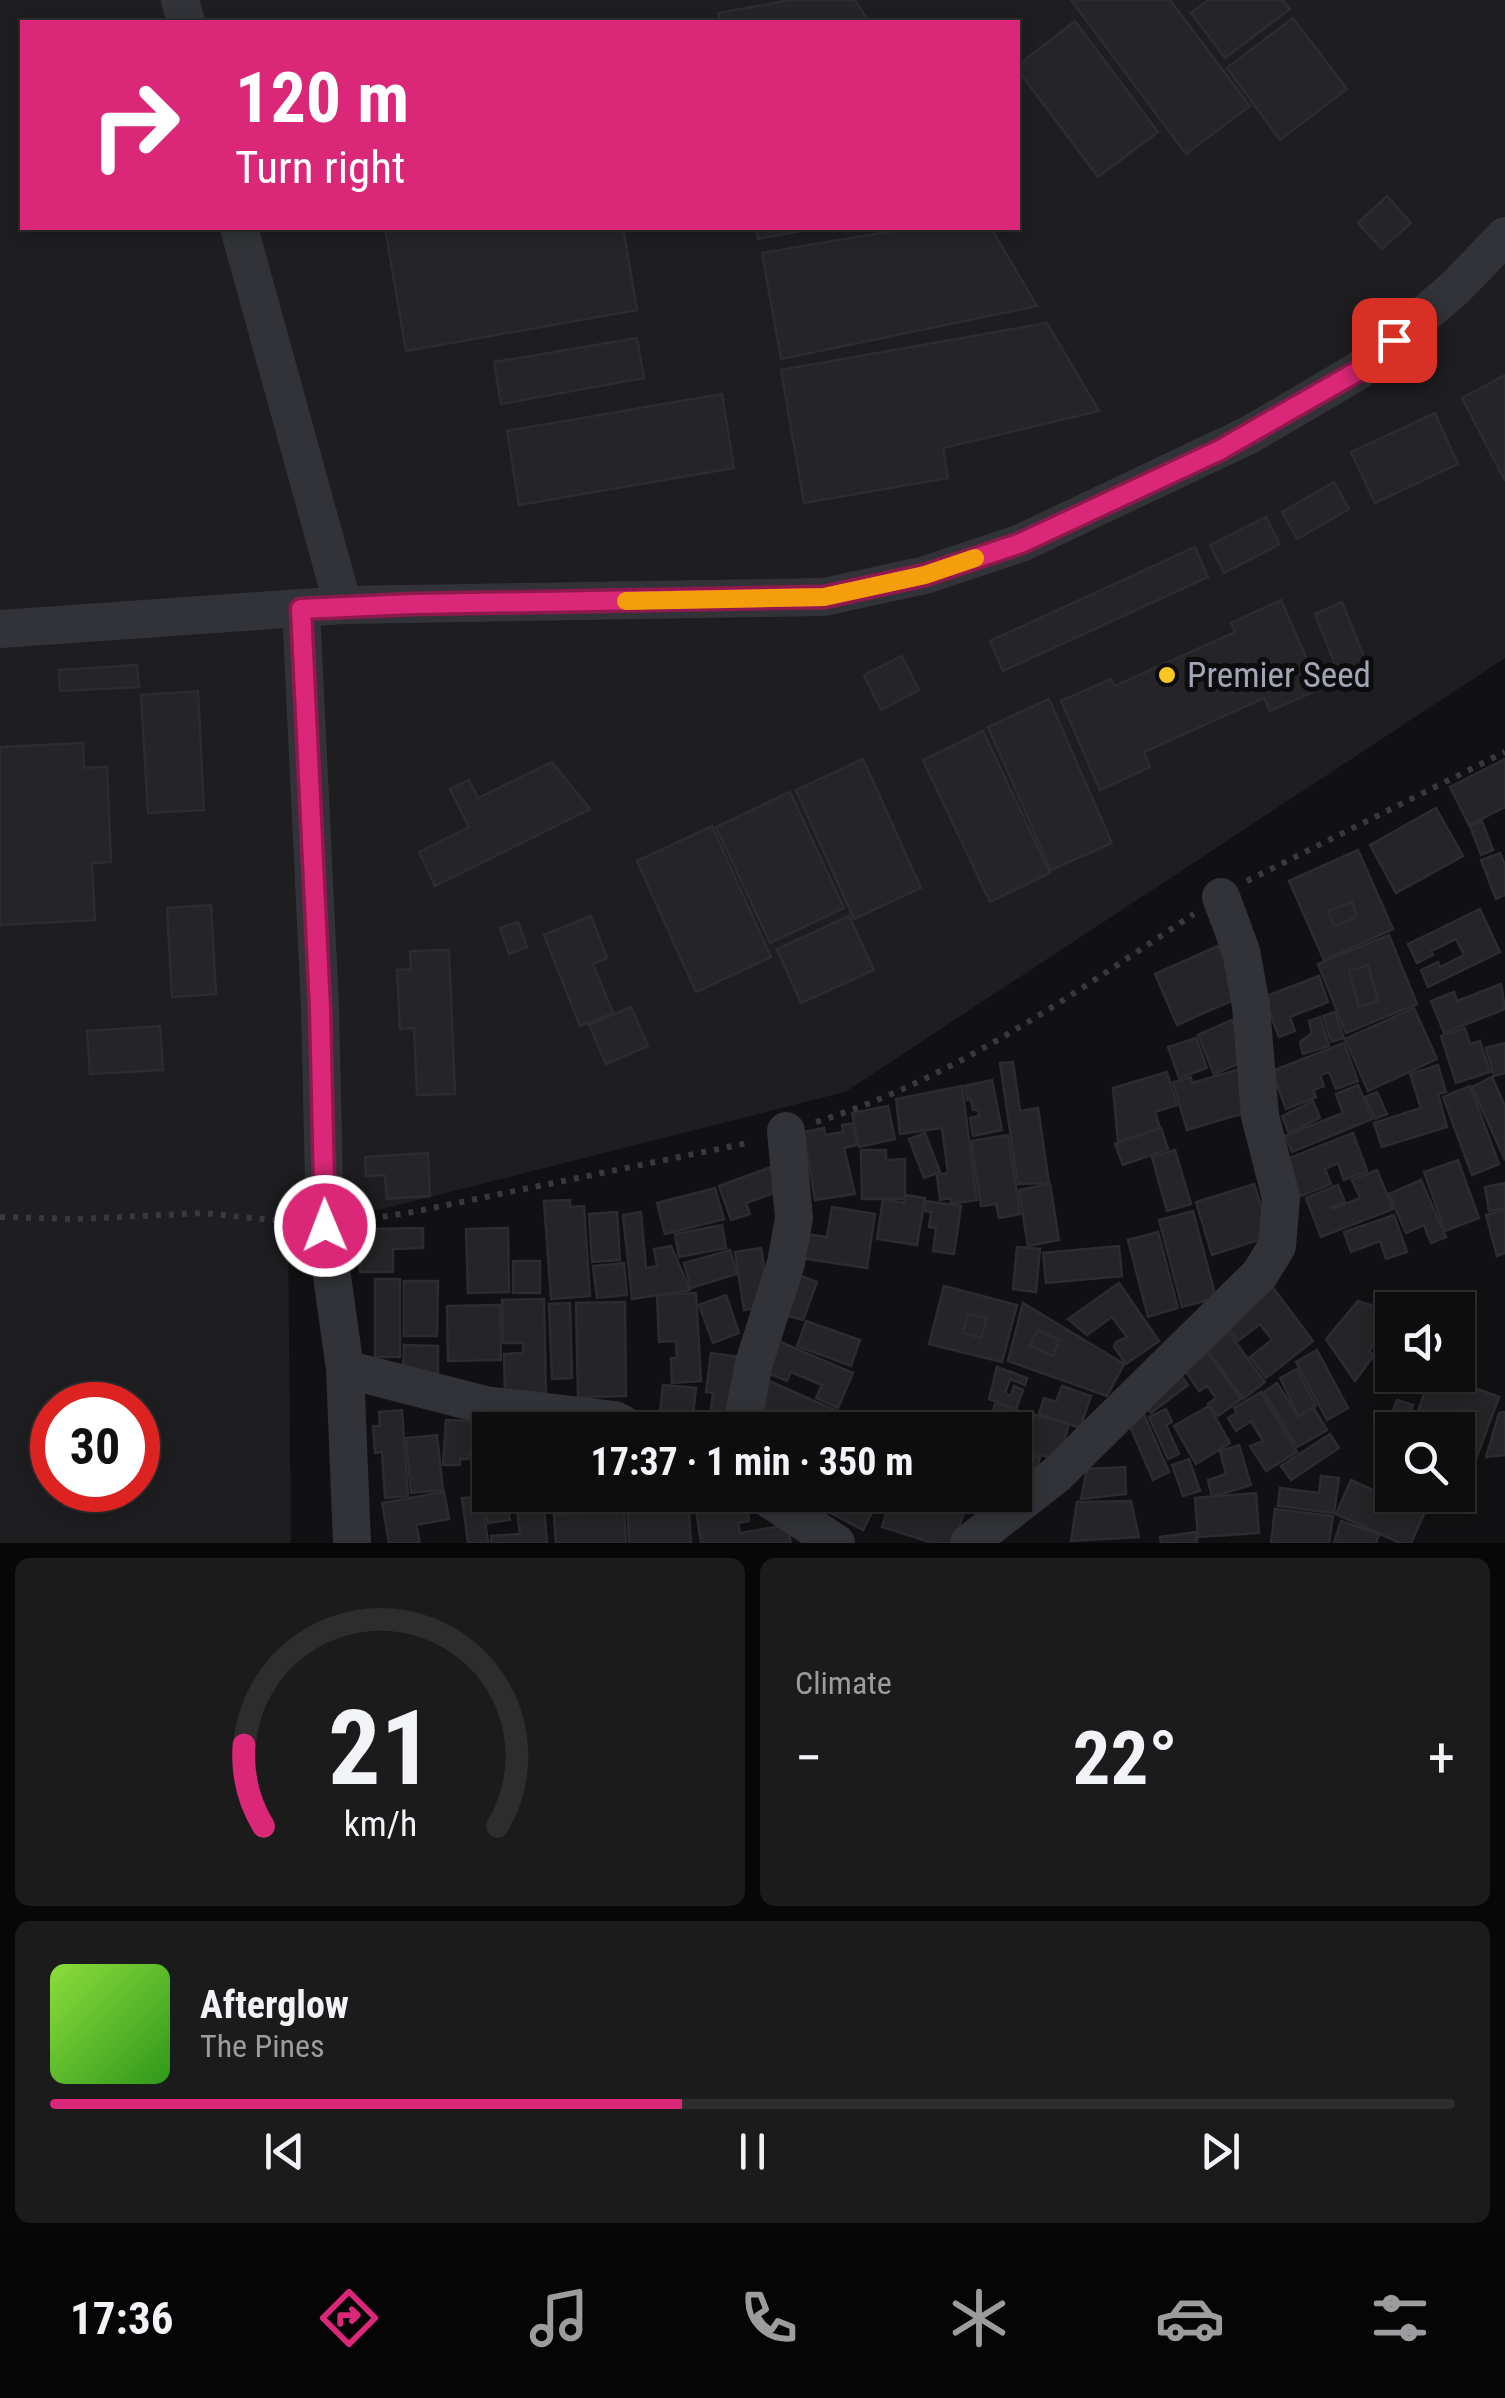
<!DOCTYPE html>
<meta charset="utf-8">
<style>
body{margin:0;font-family:"Roboto Condensed",sans-serif;background:#1b1b1c;color:#f1f3f6;height:100vh;display:flex;flex-direction:column;font-size:38px;white-space:nowrap}
*{box-sizing:border-box;margin:0}
p{font-size:32px;color:#9a9c9e}
.icon{flex:none;width:55px;height:55px;fill:none;stroke:currentColor;stroke-width:2;stroke-linecap:round;stroke-linejoin:round}
.map{position:relative;height:1543px;overflow:hidden}
.panel{display:flex;flex-direction:column;gap:15px;padding:15px;background:#070708;flex:1}
.panel>*{flex:none}
.top-card{position:absolute;left:20px;top:20px;width:1000px;height:210px;border-radius:0px;box-shadow:0 5px 15px #0003,0 0 0 2px #2d2d2e;background:#db2777;color:#fff;overflow:hidden}
.buttons{position:absolute;left:1375px;top:1292px;display:grid;gap:20px}
.buttons a{display:grid;place-items:center;width:100px;height:100px;border-radius:0px;background:#0d0d0e;box-shadow:0 5px 15px #0003,0 0 0 2px #2d2d2e;font-size:50px}
.speed{position:absolute;left:30px;top:1382px;display:flex;gap:20px;font-size:50px;font-weight:700;text-align:center}
.speed>*{display:grid;place-content:center;width:130px;height:130px;border-radius:50%;background:#0d0d0e;box-shadow:0 5px 15px #0003,0 0 0 2px #2d2d2e;line-height:1}
.speed .limit{border:15px solid #d22;background:#fff;color:#111}
.pin{position:absolute;display:grid;place-items:center;width:85px;height:85px;color:#fff;margin:-42px;border-radius:20px;box-shadow:0 5px 15px #0006}
.me{position:absolute;width:110px;margin:-55px;rotate:359deg;stroke-linejoin:round;filter:drop-shadow(0 0 8px #0008)}
.turn{display:flex;align-items:center;gap:35px;height:210px;padding:0 50px;font-size:45px}
.turn .icon{width:130px;height:130px;stroke-width:2.5}
.turn b{display:block;font-size:70px;line-height:85px}
.big{font-size:75px;font-weight:700;line-height:1.1}
.panel .card{flex:1;display:flex;flex-direction:column;justify-content:center;gap:15px;min-width:0;padding:0 35px;border-radius:15px;background:#1b1b1c}
.panel .dial{align-items:center;gap:0}
.dial svg{height:260px;overflow:visible;fill:none;stroke:#2d2d2e;stroke-width:7;stroke-linecap:round;text-anchor:middle}
.dial text{fill:#f1f3f6;stroke:none}
.song{display:flex;align-items:center;gap:30px}
.cover{width:120px;height:120px;border-radius:15px;background:linear-gradient(135deg,hsl(90 70% 55%),hsl(110 70% 35%))}
.played{height:10px;border-radius:5px;background:linear-gradient(90deg,#db2777 45%,#2d2d2e 45%)}
.keys{display:flex;justify-content:space-around;direction:ltr}
.heat{display:flex;justify-content:space-between;align-items:center;font-size:55px;direction:ltr}
.panel .tiles{flex:1;display:grid;gap:15px;grid-template-columns:1fr 1fr}
.card:last-child{grid-column:span 2}
.trip{position:absolute;left:472px;top:1412px;width:560px;height:100px;border-radius:0px;background:#0d0d0e;box-shadow:0 5px 15px #0003,0 0 0 2px #2d2d2e;font-weight:700;line-height:100px;text-align:center}
.tab-bar{display:flex;height:160px;justify-content:space-around;align-items:center;background:#050506;color:#9a9c9e}
.tab-bar .icon{width:70px;height:70px}
.tab-bar .active{color:#db2777}
.tab-bar b{font-size:45px;color:#f1f3f6}
.map>svg:first-child{display:block}
.built{fill:#1e1d20;fill-rule:evenodd}
.building{fill:#252427;stroke:#2c2b2f;stroke-width:2.5;fill-rule:evenodd}
.lines{fill:none;stroke-linecap:round;stroke-linejoin:round}
.path{stroke:#38393f;stroke-width:6;stroke-dasharray:5 8;stroke-linecap:butt}
.minor{stroke:#323338;stroke-width:38}
.route-casing{stroke:#8e194d;stroke-width:25}
.route{stroke:#db2777;stroke-width:18}
.slow{stroke:#f59e0b;stroke-width:18}
.poi-dot{fill:#f9c723;stroke:#0d0c0e;stroke-width:4}
.labels{text-anchor:middle;dominant-baseline:central;stroke-width:10;stroke-linejoin:round;paint-order:stroke}
.poi-label{font-size:35px;fill:#a2a6b4;stroke:#0d0c0e;text-anchor:start}
</style>
<div class="map">
<svg width="1505" height="1543" viewBox="0 0 1505 1543">
<rect width="100%" height="100%" fill="#111113"/>
<path class="built" d="M0 0H1505V658L845 1092 288 1233 291 1543H0ZM22 22H1018V228H22ZM52 1405H138V1490H52Z"/>
<g class="building">
<path d="M791 0H855L869 22H720L718 13Z"/>
<path d="M1071 0H1170L1250 106 1186 154Z"/>
<path d="M1208 0H1283L1290 9 1225 58 1191 13Z"/>
<path d="M1293 18 1347 89 1280 140 1227 68Z"/>
<path d="M1075 21 1158 132 1098 177 1018 70V65Z"/>
<path d="M1387 196 1411 223 1382 249 1358 223Z"/>
<path d="M385 228H623L637 310 406 351Z"/>
<path d="M756 228H816L758 239Z"/>
<path d="M910 228H991L1037 306 781 359 762 253Z"/>
<path d="M1047 323 1099 411 943 448 948 478 804 503 781 370Z"/>
<path d="M637 338 644 378 501 404 494 362Z"/>
<path d="M1505 375V481L1462 398Z"/>
<path d="M722 394 734 468 519 505 507 431Z"/>
<path d="M1435 413 1458 464 1375 503 1351 452Z"/>
<path d="M1334 482 1349 509 1297 539 1282 512Z"/>
<path d="M1266 517 1280 544 1224 573 1210 545Z"/>
<path d="M1195 547 1208 577 1003 671 990 641Z"/>
<path d="M1281 600 1320 689 1270 711 1264 698 1144 752 1150 767 1100 790 1061 701 1111 679 1115 686 1235 632 1231 623Z"/>
<path d="M1342 602 1369 669 1341 680 1315 614Z"/>
<path d="M902 656 919 690 881 710 864 675Z"/>
<path d="M137 665 139 687 60 691 59 670Z"/>
<path d="M198 691 204 810 148 813 141 695Z"/>
<path d="M1049 699 1112 843 1051 870 988 727Z"/>
<path d="M983 731 1050 873 990 902 923 760Z"/>
<path d="M83 743 84 768 107 767 111 862 92 863 95 920 0 925V747Z"/>
<path d="M863 759 921 888 854 919 796 790Z"/>
<path d="M1505 759V807L1469 825 1450 787Z"/>
<path d="M552 762 590 809 435 886 419 852 469 827 450 789 469 780 478 798Z"/>
<path d="M790 792 844 908 770 943 716 827Z"/>
<path d="M1436 808 1463 856 1396 893 1370 845Z"/>
<path d="M1482 821 1493 850 1481 855 1470 826Z"/>
<path d="M712 826 771 957 696 992 637 861Z"/>
<path d="M1358 850 1393 929 1324 960 1289 881ZM1352 902 1357 917 1334 926 1328 911Z"/>
<path d="M1500 853 1505 865V895L1496 899 1481 860Z"/>
<path d="M1352 902 1357 917 1334 926 1328 911Z"/>
<path d="M211 905 216 994 172 997 167 908Z"/>
<path d="M1480 909 1500 952 1428 987 1421 970 1438 962 1440 967 1464 955 1456 939 1431 951 1433 955 1417 963 1408 944Z"/>
<path d="M591 916 607 958 593 964 613 1013 580 1026 544 935Z"/>
<path d="M849 916 874 970 801 1003 777 949Z"/>
<path d="M518 922 527 947 509 954 500 928Z"/>
<path d="M1389 935 1417 1004 1346 1033 1318 964ZM1368 965 1378 1001 1359 1007 1349 971Z"/>
<path d="M1218 946 1240 997 1177 1025 1155 974Z"/>
<path d="M449 950 455 1094 417 1095 414 1028 400 1029 397 970 411 969 410 951Z"/>
<path d="M1368 965 1378 1001 1359 1007 1349 971Z"/>
<path d="M1319 976 1328 1002 1290 1017 1295 1031 1279 1037 1264 997Z"/>
<path d="M1501 984 1505 1009 1444 1033 1431 1001 1454 992 1457 1001Z"/>
<path d="M631 1007 648 1046 606 1064 589 1025Z"/>
<path d="M1414 1008 1437 1059 1368 1091 1345 1039Z"/>
<path d="M1335 1012 1344 1038 1331 1042 1323 1016Z"/>
<path d="M1320 1017 1329 1046 1303 1054 1300 1042 1312 1033 1309 1021Z"/>
<path d="M1232 1020 1248 1060 1214 1074 1198 1035Z"/>
<path d="M160 1026 163 1070 90 1074 87 1031Z"/>
<path d="M1465 1028 1470 1044 1480 1041 1490 1072 1456 1083 1441 1036Z"/>
<path d="M1196 1038 1207 1068 1179 1078 1168 1047Z"/>
<path d="M1344 1043 1358 1081 1336 1089 1329 1072 1320 1075 1324 1086 1313 1090 1316 1097 1286 1109 1272 1071Z"/>
<path d="M1505 1043V1073L1494 1076 1486 1048Z"/>
<path d="M1013 1062 1020 1111 1038 1108 1049 1183 1018 1184 1000 1063Z"/>
<path d="M1438 1065 1446 1092 1438 1094 1447 1127 1382 1147 1374 1123 1421 1108 1410 1074Z"/>
<path d="M1243 1068 1255 1110 1187 1130 1173 1082 1191 1077 1192 1083Z"/>
<path d="M1167 1072 1177 1105 1155 1112 1160 1128 1118 1142 1113 1088Z"/>
<path d="M1492 1077 1505 1106V1160L1472 1087Z"/>
<path d="M992 1080 1002 1130 973 1136 970 1118 979 1116 978 1110H973L971 1099 967 1100 965 1086Z"/>
<path d="M1358 1085 1372 1119 1292 1152 1285 1136 1343 1113 1336 1094Z"/>
<path d="M962 1086 977 1200 951 1204 950 1198 940 1200 937 1175 948 1173 942 1128 900 1134 896 1099Z"/>
<path d="M1470 1086 1499 1164 1472 1175 1443 1097Z"/>
<path d="M1377 1092 1387 1114 1375 1119 1365 1097Z"/>
<path d="M1313 1101 1320 1118 1289 1133 1282 1116Z"/>
<path d="M888 1106 895 1139 859 1147 852 1113Z"/>
<path d="M854 1123 857 1145 844 1148 855 1194 815 1200 804 1132 824 1128 825 1135 843 1132 842 1125Z"/>
<path d="M1161 1128 1168 1149 1123 1165 1115 1144Z"/>
<path d="M925 1133 940 1172 924 1178 909 1139Z"/>
<path d="M1353 1133 1367 1171 1344 1180 1338 1163 1325 1169 1331 1184 1301 1196 1287 1159Z"/>
<path d="M1008 1135 1020 1214 999 1218 996 1204 981 1206 971 1141Z"/>
<path d="M861 1150H886V1160L905 1159V1199H862Z"/>
<path d="M1175 1150 1191 1204 1167 1211 1152 1157Z"/>
<path d="M428 1153 430 1196 387 1199 385 1175 366 1176 365 1157Z"/>
<path d="M1458 1160 1479 1218 1445 1231 1424 1172Z"/>
<path d="M771 1167 780 1191 746 1203 750 1214 731 1220 719 1186Z"/>
<path d="M1377 1170 1393 1209 1321 1237 1306 1198 1338 1185 1345 1202 1331 1207 1333 1209 1360 1198 1352 1180Z"/>
<path d="M1421 1180 1446 1237 1431 1243 1424 1225 1406 1233 1389 1194Z"/>
<path d="M1505 1183V1208L1489 1211 1485 1187Z"/>
<path d="M1050 1184 1059 1240 1028 1246 1019 1190Z"/>
<path d="M1254 1184 1271 1236 1212 1255 1196 1202Z"/>
<path d="M715 1188 724 1219 665 1234 657 1203Z"/>
<path d="M906 1195 925 1198 917 1245 877 1239 883 1199 904 1203Z"/>
<path d="M570 1200V1207L584 1206 590 1296 551 1299 544 1201Z"/>
<path d="M926 1201 961 1206 954 1254 933 1251 936 1228 929 1227 931 1212 925 1211Z"/>
<path d="M832 1207 875 1214 867 1268 800 1258 804 1234 827 1237Z"/>
<path d="M1505 1210V1253L1497 1256 1486 1215Z"/>
<path d="M1193 1211 1216 1298 1182 1307 1159 1220Z"/>
<path d="M617 1212 620 1260 592 1262 589 1214Z"/>
<path d="M641 1212 646 1268 657 1266 654 1249 671 1246 690 1290 632 1299 623 1215Z"/>
<path d="M1394 1215 1407 1252 1386 1259 1380 1241 1351 1252 1344 1232Z"/>
<path d="M722 1225 726 1248 679 1257 675 1234Z"/>
<path d="M423 1228V1248L393 1249V1272H360V1249H364V1236H369V1229Z"/>
<path d="M508 1228 509 1292 468 1293 466 1229Z"/>
<path d="M1158 1232 1178 1308 1148 1317 1128 1240Z"/>
<path d="M1119 1246 1122 1276 1046 1283 1043 1253Z"/>
<path d="M1017 1247 1040 1249 1036 1292 1013 1289Z"/>
<path d="M761 1248 770 1306 744 1310 735 1252Z"/>
<path d="M730 1250 737 1274 691 1288 684 1263Z"/>
<rect x="513" y="1261" width="27" height="32"/>
<path d="M624 1263 627 1295 597 1298 593 1266Z"/>
<path d="M801 1276 817 1282 803 1320 788 1316Z"/>
<rect x="375" y="1279" width="25" height="78"/>
<path d="M404 1281H438L437 1336H404Z"/>
<path d="M1119 1283 1159 1341 1126 1364 1114 1347 1116 1342 1127 1337 1112 1317 1087 1335 1068 1319Z"/>
<path d="M1271 1285 1313 1341 1266 1378 1250 1357 1272 1340 1260 1324 1238 1341 1224 1322Z"/>
<path d="M944 1286 1017 1305 1002 1362 929 1344ZM968 1314 987 1318 981 1338 963 1333Z"/>
<path d="M696 1293 701 1381 672 1383 671 1358H677L676 1341 659 1342 657 1295Z"/>
<path d="M726 1295 739 1333 713 1343 699 1305Z"/>
<path d="M544 1299 546 1394 505 1396 504 1354 523 1353V1343H503L502 1300Z"/>
<path d="M1358 1301 1388 1311 1378 1326 1384 1331 1369 1351 1374 1355 1355 1381 1326 1339Z"/>
<path d="M625 1302 626 1396 578 1397 576 1303Z"/>
<path d="M570 1303 572 1378 552 1379 549 1304Z"/>
<path d="M1023 1303 1124 1364 1107 1396 1008 1361ZM1038 1330 1059 1340 1053 1356 1030 1346Z"/>
<path d="M500 1305 501 1360 448 1361 447 1306Z"/>
<path d="M968 1314 987 1318 981 1338 963 1333Z"/>
<path d="M806 1321 860 1340 851 1366 797 1346Z"/>
<path d="M1223 1325 1265 1382 1243 1399 1201 1341Z"/>
<path d="M1038 1330 1059 1340 1053 1356 1030 1346Z"/>
<path d="M778 1341 853 1373 838 1408 816 1398 822 1385 791 1372 787 1381 765 1372Z"/>
<path d="M404 1345 438 1346V1374H403Z"/>
<path d="M1202 1345 1241 1399 1218 1416 1208 1404 1216 1398 1207 1386 1199 1391 1179 1362Z"/>
<path d="M1317 1350 1348 1408 1327 1420 1296 1362Z"/>
<path d="M711 1353 748 1358 738 1430H708L713 1393 706 1392Z"/>
<path d="M997 1367 1027 1378 1025 1385 1010 1379 1005 1393 1011 1396 1014 1386 1023 1390 1016 1409 989 1399Z"/>
<path d="M1297 1369 1316 1406 1298 1415 1280 1378Z"/>
<path d="M1177 1370 1188 1385 1151 1413 1140 1398Z"/>
<path d="M1431 1375H1441L1499 1397 1477 1456 1458 1448V1430H1411Z"/>
<path d="M767 1380 839 1412 831 1430H800L805 1418 796 1415 790 1430H755Z"/>
<path d="M1277 1383 1298 1417 1313 1407 1327 1430 1297 1447 1264 1392Z"/>
<path d="M663 1385 696 1388 693 1416 660 1412Z"/>
<path d="M1062 1386 1091 1396 1080 1428 1039 1414 1044 1398 1056 1402Z"/>
<path d="M1261 1392 1297 1452 1266 1471 1250 1446 1263 1441 1251 1421 1236 1431 1228 1418 1237 1413 1234 1408Z"/>
<path d="M1397 1400 1413 1405 1404 1430 1392 1431 1387 1429Z"/>
<path d="M1139 1403 1169 1472 1153 1480 1123 1410Z"/>
<path d="M995 1404 1069 1424 1059 1460 1015 1448V1430H987Z"/>
<path d="M1209 1406 1230 1443 1196 1464 1174 1426Z"/>
<path d="M1166 1409 1172 1422 1166 1425 1179 1454 1168 1459 1149 1417Z"/>
<path d="M402 1410 408 1496 385 1498 382 1452 375 1453 373 1426H380L379 1412Z"/>
<path d="M1505 1412V1455L1486 1457 1499 1413Z"/>
<path d="M911 1417 948 1428 947 1430H906Z"/>
<path d="M446 1420 494 1422V1430H490V1467L479 1466V1454H469L468 1459H460V1465H443Z"/>
<path d="M1330 1434 1339 1448 1291 1480 1281 1466Z"/>
<path d="M437 1435 443 1490 411 1493 406 1438Z"/>
<path d="M1239 1445 1251 1485 1212 1497 1208 1480 1226 1474 1220 1451Z"/>
<path d="M1015 1451 1040 1457 1030 1491 1015 1487Z"/>
<path d="M1189 1459 1200 1491 1183 1496 1172 1465Z"/>
<path d="M1125 1467 1126 1494 1081 1499 1087 1469Z"/>
<path d="M1321 1476 1339 1478 1334 1513 1278 1506 1280 1488 1319 1493Z"/>
<path d="M1351 1480 1424 1514 1411 1543H1400L1336 1514Z"/>
<path d="M444 1492 449 1519 416 1525 420 1543H389L382 1503Z"/>
<path d="M1256 1493 1259 1533 1198 1537 1195 1498Z"/>
<path d="M511 1495H543L547 1543H491V1536L520 1534 517 1510H512Z"/>
<path d="M550 1495H580V1504L551 1506Z"/>
<path d="M694 1495H718L719 1498 745 1495 749 1521 738 1523 740 1533 787 1525 791 1543H701Z"/>
<path d="M814 1495H881L863 1530 810 1502Z"/>
<path d="M892 1495 969 1497 954 1543H933L882 1527Z"/>
<path d="M482 1496 488 1543H468L462 1498Z"/>
<path d="M688 1498 691 1543H629L627 1501Z"/>
<path d="M1131 1501 1139 1537 1071 1541 1077 1502Z"/>
<path d="M507 1502 510 1520 488 1523 485 1507Z"/>
<path d="M1275 1509 1333 1516 1329 1543H1271Z"/>
<path d="M624 1511 626 1543H556L554 1515Z"/>
<path d="M1341 1521 1379 1534 1376 1543H1334Z"/>
<path d="M1196 1532 1197 1543H1161L1160 1537Z"/>
</g>
<g class="lines">
<g class="path">
<path d="M1247 881 1505 752"/>
<path d="M816 1122C955 1079 1074 993 1194 914"/>
<path d="M0 1217 78 1219 203 1213 291 1222"/>
<path d="M357 1221 413 1212 752 1142"/>
</g>
<g class="minor">
<path d="M180 0 186 22"/>
<path d="M239 228 343 605"/>
<path d="M301 609 320 1007 325 1226 345 1369 352 1543"/>
<path d="M0 629 343 605 824 597 925 575 1021 543 1249 435 1358 371 1455 288 1505 236"/>
<path d="M345 1369 485 1405 615 1420 633 1430"/>
<path d="M741 1430 754 1363 786 1263 794 1218 786 1131"/>
<path d="M763 1495 836 1543"/>
<path d="M969 1543 1056 1475 1260 1274 1277 1246 1281 1198 1260 1116 1251 1006 1241 951 1221 897"/>
</g>
</g>
<g class="lines">
<defs>
<path id="route" d="M325 1226 320 1008 301 609 413 604 824 597 925 575 1021 543 1220 450 1358 371 1394 340"/>
</defs>
<use href="#route" class="route-casing"/>
<use href="#route" class="route"/>
<path class="slow" d="M626 601 824 597 925 575 975 558"/>
</g>
<circle class="poi-dot" cx="1167" cy="675" r="10"/>
<g class="labels">
<g class="poi-label">
<text x="1187" y="675">Premier Seed</text>
</g>
</g>
</svg>
<div class="buttons">
<a><svg class="icon" aria-label="sound" viewBox="0 0 24 24"><path d="M4 9h4l5-4v14l-5-4H4zM17 9q2 3 0 6"/></svg></a>
<a><svg class="icon" aria-label="search" viewBox="0 0 24 24"><circle cx="10" cy="10" r="6"/><path d="M15 15l6 6"/></svg></a>
</div>
<div class="speed"><div class="limit">30</div></div>
<div class="pin" style="left:1394px;top:340px;background:#d93025"><svg class="icon" aria-label="arrive" viewBox="0 0 24 24"><path d="M6 21V4h12l-3 4 3 4H6"/></svg></div>
<svg class="me" style="left:325px;top:1226px" viewBox="-20 -20 40 40"><circle r="17" fill="#db2777" stroke="#fff" stroke-width="3"/><path d="M0-11L8 9 0 5-8 9z" fill="#fff"/></svg>
<div class="trip">17:37 · 1 min · 350 m</div>
<div class="top-card">
<div class="turn"><svg class="icon" aria-label="right" viewBox="0 0 24 24"><path d="M7 20v-9h11M14 6l5 5-5 5"/></svg><div><b>120 m</b>Turn right</div></div>
</div>
</div>
<section class="panel">
<div class="tiles">
<div class="card dial"><svg viewBox="0 0 100 80">
<path d="M14 69A42 42 0 1 1 86 69"/>
<path d="M14 69A42 42 0 0 1 8 44" stroke="#db2777"/>
<text x="50" y="56" font-size="32" font-weight="700">21</text>
<text x="50" y="72" font-size="11">km/h</text>
</svg></div>
<div class="card"><p>Climate</p>
<div class="heat"><a>−</a><b class="big">22°</b><a>+</a></div>
</div>
<div class="card">
<div class="song"><i class="cover"></i><div><b>Afterglow</b><p>The Pines</p></div></div>
<div class="played"></div>
<div class="keys"><svg class="icon" aria-label="previous" viewBox="0 0 24 24"><path d="M18 5L8 12l10 7zM5 5v14"/></svg><svg class="icon" aria-label="pause" viewBox="0 0 24 24"><path d="M8 5v14M16 5v14"/></svg><svg class="icon" aria-label="next" viewBox="0 0 24 24"><path d="M6 5l10 7-10 7zM19 5v14"/></svg></div>
</div>
</div>
</section>
<nav class="tab-bar">
<b>17:36</b>
<svg class="icon active" aria-label="directions" viewBox="0 0 24 24"><path d="M12 3l9 9-9 9-9-9zM9 14v-3h6M13 9l2 2-2 2"/></svg>
<svg class="icon" aria-label="music" viewBox="0 0 24 24"><path d="M9 18V5l10-2v13"/><circle cx="6" cy="18" r="3"/><circle cx="16" cy="16" r="3"/></svg>
<svg class="icon" aria-label="phone" viewBox="0 0 24 24"><path d="M5 4h4l2 5-3 2q2 4 5 5l2-3 5 2v4C11 20 4 13 5 4z"/></svg>
<svg class="icon" aria-label="climate" viewBox="0 0 24 24"><path d="M12 3v18M4 7l16 10M4 17L20 7"/></svg>
<svg class="icon" aria-label="car" viewBox="0 0 24 24"><path d="M5 17H2v-5l4-1 3-4h7l3 4 3 1v5h-3M9 17h6M6 11h13"/><circle cx="7" cy="17" r="2"/><circle cx="17" cy="17" r="2"/></svg>
<svg class="icon" aria-label="filters" viewBox="0 0 24 24"><path d="M4 7h16M4 17h16"/><circle cx="9" cy="7" r="2"/><circle cx="15" cy="17" r="2"/></svg>
</nav>
